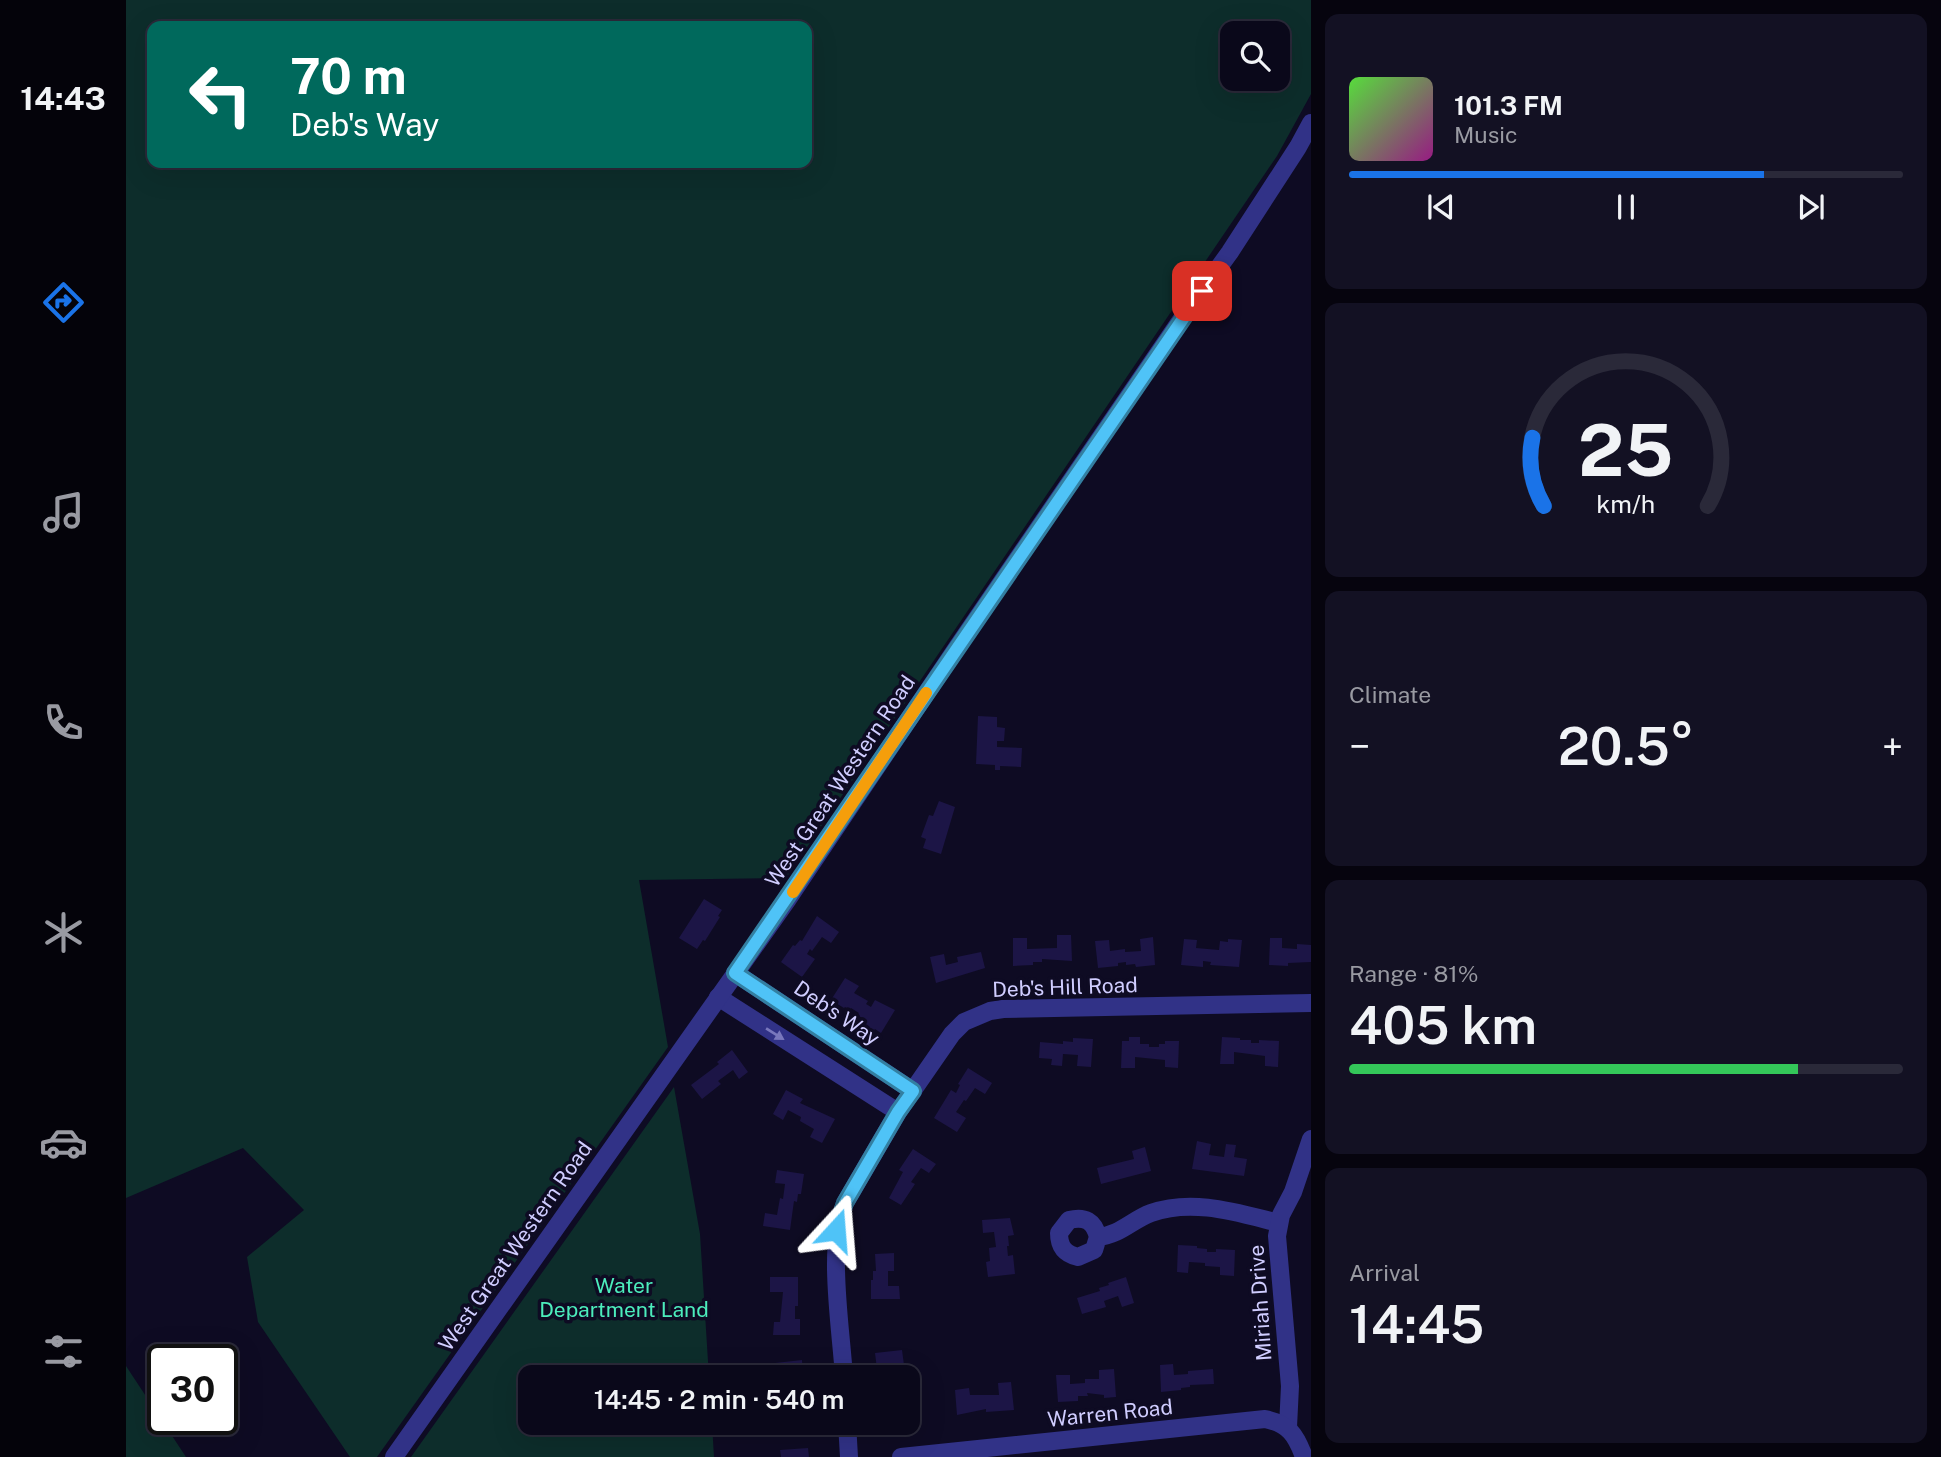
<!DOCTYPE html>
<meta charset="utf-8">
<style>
body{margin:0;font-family:"Public Sans",sans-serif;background:#131123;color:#f1f3f6;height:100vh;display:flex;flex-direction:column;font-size:26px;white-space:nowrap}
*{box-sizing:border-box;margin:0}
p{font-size:23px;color:#999aa2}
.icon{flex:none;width:38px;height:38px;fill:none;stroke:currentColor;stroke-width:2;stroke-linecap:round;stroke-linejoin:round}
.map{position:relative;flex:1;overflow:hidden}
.sheet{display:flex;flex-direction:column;gap:14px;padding:14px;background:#06040e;width:630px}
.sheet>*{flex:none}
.top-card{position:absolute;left:21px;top:21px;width:665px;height:147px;border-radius:14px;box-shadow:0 7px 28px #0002,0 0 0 2px #2a2939;background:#00695c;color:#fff;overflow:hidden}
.tools{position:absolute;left:1094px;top:21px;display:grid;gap:14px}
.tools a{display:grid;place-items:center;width:70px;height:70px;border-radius:14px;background:#0a081a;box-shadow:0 7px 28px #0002,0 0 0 2px #2a2939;font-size:35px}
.speed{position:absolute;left:21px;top:1344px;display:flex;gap:14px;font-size:35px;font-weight:700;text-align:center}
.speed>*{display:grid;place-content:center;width:91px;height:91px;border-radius:50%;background:#0a081a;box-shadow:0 7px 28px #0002,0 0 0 2px #2a2939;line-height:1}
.speed .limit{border:4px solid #111;border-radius:10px;background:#fff;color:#111}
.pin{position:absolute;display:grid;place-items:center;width:60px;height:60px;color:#fff;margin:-30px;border-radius:14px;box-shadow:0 4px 10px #0006}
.me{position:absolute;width:77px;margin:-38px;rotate:19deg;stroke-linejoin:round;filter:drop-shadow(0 0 5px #0008)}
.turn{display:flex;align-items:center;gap:24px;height:147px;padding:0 28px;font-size:32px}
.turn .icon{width:91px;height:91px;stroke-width:2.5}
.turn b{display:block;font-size:49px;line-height:60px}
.big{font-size:52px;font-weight:600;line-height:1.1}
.sheet .card{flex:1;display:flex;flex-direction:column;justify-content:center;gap:10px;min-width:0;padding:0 24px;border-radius:14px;background:#131123}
.sheet .dial{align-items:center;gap:0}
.dial svg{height:182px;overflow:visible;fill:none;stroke:#2a2939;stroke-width:7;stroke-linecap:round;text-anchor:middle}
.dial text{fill:#f1f3f6;stroke:none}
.song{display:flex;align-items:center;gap:21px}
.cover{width:84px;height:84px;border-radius:10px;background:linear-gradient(135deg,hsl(110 70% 55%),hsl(310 70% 35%))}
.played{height:7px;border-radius:4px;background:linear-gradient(90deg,#1a73e8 75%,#2a2939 75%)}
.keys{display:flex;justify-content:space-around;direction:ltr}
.heat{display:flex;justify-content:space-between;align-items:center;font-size:38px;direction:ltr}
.charge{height:10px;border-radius:5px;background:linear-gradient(90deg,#34c759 81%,#2a2939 0)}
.trip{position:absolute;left:392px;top:1365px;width:402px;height:70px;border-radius:14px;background:#0a081a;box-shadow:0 7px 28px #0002,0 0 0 2px #2a2939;font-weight:600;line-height:70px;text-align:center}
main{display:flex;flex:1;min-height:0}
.tab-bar{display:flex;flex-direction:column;width:126px;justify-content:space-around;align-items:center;background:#04030a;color:#999aa2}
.tab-bar .icon{width:49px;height:49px}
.tab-bar .active{color:#1a73e8}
.tab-bar b{font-size:32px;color:#f1f3f6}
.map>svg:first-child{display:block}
.green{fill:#0d2d2b;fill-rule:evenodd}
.building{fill:#1c1546}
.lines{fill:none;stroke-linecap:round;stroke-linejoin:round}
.minor{stroke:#313287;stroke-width:18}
.tertiary{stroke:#313287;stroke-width:18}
.oneway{fill:#7978bd}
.route-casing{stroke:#337fa1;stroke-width:18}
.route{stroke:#4fc3f7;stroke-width:12}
.slow{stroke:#f59e0b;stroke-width:12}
.labels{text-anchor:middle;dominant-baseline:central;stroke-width:7;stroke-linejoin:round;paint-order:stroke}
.street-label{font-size:21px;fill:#d0cdff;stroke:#0e0b23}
.park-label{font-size:21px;fill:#4cecbc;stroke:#0e0b23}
</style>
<main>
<nav class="tab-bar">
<b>14:43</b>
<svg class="icon active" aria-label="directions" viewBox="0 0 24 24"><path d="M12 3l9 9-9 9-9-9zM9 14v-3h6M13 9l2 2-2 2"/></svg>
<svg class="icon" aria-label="music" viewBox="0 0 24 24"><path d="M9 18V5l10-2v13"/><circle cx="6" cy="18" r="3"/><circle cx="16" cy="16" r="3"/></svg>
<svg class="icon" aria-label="phone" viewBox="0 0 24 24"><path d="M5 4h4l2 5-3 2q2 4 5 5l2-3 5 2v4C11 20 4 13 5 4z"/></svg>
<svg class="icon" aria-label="climate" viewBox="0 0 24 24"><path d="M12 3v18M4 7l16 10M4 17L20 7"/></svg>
<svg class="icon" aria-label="car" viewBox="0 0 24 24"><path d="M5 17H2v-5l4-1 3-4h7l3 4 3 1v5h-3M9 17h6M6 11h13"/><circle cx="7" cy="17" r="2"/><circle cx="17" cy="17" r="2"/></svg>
<svg class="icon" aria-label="filters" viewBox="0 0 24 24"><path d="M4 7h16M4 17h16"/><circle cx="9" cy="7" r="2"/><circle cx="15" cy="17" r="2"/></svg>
</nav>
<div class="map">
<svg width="1185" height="1457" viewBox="0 0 1185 1457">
<rect width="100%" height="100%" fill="#0e0b23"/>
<g class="green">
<path d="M0 0H1185V94L1151 156 660 878 513 880 542 1047 251 1457H224L132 1322 121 1257 178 1210 117 1148 0 1198ZM26 26H681V163H26ZM1106 33H1152V79H1106Z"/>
<path d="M548 1087 574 1234 583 1377H404V1423H586L588 1457H285Z"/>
<path d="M0 1366 60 1457H0Z"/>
</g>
<g class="building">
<path d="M852 716 871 717V727L879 728 878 741H871V747L896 748 895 767 874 766V770H869V765L850 764Z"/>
<path d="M813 801 829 807 815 854 797 848 800 839 795 837 803 815 807 816Z"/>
<path d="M578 899 596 910 592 916 594 917 579 941 577 940 571 949 553 938Z"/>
<path d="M691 916 713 932 705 943 696 937 686 951 684 949 681 954 689 959 676 977 655 962 667 945 669 946 674 940 676 941Z"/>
<path d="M931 935H945L946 961 916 959V962H907V965L887 966V938H901V949L931 948Z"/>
<path d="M1027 937 1029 965 1010 967 1009 964 1000 965V962L992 963V966L972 968 969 941 983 940 984 951 999 949V952L1015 951 1014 939Z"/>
<path d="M1144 938H1156V948L1171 949V944L1185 945V962L1162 963V966L1143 965Z"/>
<path d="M1058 939 1071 940 1070 948 1093 950 1094 941 1102 942V939L1116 940 1113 967 1084 965 1085 962 1077 961V967L1055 965Z"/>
<path d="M855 952 859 968 810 983 804 957 818 954 820 965 832 962 831 957Z"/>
<path d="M719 978 733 986 728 993 742 1001 740 1004 745 1007 749 1000 769 1010 755 1033 749 1029 747 1032 736 1026 740 1020 731 1015 733 1013 725 1008 724 1010 719 1007 718 1008 705 1000Z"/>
<path d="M1003 1037H1014V1044H1023V1047H1033V1044H1039V1041H1053L1052 1068 1039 1067V1060L1009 1057V1068H995L996 1041H1003Z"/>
<path d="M1096 1037 1114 1038V1040H1125V1043H1133V1040L1153 1041 1152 1067 1139 1066V1056L1108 1052V1064H1094Z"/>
<path d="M947 1038 967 1039 965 1067 951 1066 952 1055 937 1054 936 1066 925 1065 926 1059 913 1058 914 1042 937 1044V1041L947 1042Z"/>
<path d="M606 1050 622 1072 613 1079 607 1070 592 1081 595 1084 576 1099 565 1085 593 1064 591 1062Z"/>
<path d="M842 1068 866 1083 859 1094 849 1088 840 1101 838 1100 830 1112 840 1118 831 1132 808 1118 825 1090 830 1093 834 1085 832 1084Z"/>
<path d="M660 1090 677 1099 674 1103 709 1119 696 1143 684 1137 688 1129 674 1121 675 1117 662 1110 657 1120 647 1114Z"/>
<path d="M1071 1141 1085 1144 1083 1155 1098 1157 1100 1144 1110 1145 1108 1157 1121 1159 1118 1176 1066 1169Z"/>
<path d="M1019 1147 1025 1171 975 1184 971 1168 1008 1159 1006 1151Z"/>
<path d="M787 1149 810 1164 803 1173 795 1168 785 1182 789 1184 775 1205 763 1198 777 1172 773 1170Z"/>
<path d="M651 1170 678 1174 675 1194H672L671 1202 668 1201 664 1230 637 1226 639 1213 651 1215 654 1198 657 1199 659 1184 649 1183Z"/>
<path d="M884 1218 888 1235 882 1236 883 1246H881L882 1256 887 1255 889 1274 862 1277 860 1262 864 1261 863 1248 870 1247 868 1232 857 1233 856 1220Z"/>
<path d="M1052 1245 1071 1246V1248L1081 1249V1252H1090V1249L1109 1250 1108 1276 1094 1275V1267L1079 1266V1263L1063 1262 1062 1273 1051 1272Z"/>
<path d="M768 1253V1271H762V1286H773L774 1299H745V1280H747V1271H750L749 1254Z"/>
<path d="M644 1277H672V1306H669V1319H674V1335H647L648 1322H654L657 1292H644Z"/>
<path d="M1000 1277 1008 1303 996 1307 992 1296 978 1301 980 1307 956 1314 951 1298 974 1291 973 1288 983 1285 982 1283Z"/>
<path d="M776 1350 778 1365 766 1366 768 1377H752L749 1353Z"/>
<path d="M676 1360 677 1375 675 1377H651L649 1363Z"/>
<path d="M1047 1364 1048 1375 1062 1374V1371L1087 1369 1088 1384 1064 1385V1387L1055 1388V1390L1035 1392 1034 1365Z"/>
<path d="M988 1369 990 1397 978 1398V1395L961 1393 962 1396H952V1401L932 1402 930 1375H944V1384L959 1383V1379H973V1370Z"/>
<path d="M885 1382 888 1410 860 1412V1409L831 1415 829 1390 843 1388 844 1395H873L872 1383Z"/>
<path d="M682 1448 683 1457H655L654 1450Z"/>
</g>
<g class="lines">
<g class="minor">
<path d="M609 973 787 1091"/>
<path d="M592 997 772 1112"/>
<path d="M972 1237C968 1221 959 1216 943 1220L933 1233C933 1247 939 1254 952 1257L968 1250 972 1237C994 1235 1006 1220 1025 1213 1067 1198 1112 1213 1153 1223"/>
<path d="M718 1377C715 1327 701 1248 719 1203L772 1112 826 1034 838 1022 864 1011 877 1009 1185 1003"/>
<path d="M721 1423 723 1457"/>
<path d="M1162 1427 1164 1386 1151 1236 1155 1215 1167 1192 1185 1139"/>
<path d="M775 1457 1139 1419C1163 1424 1170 1435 1178 1457"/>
</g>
<path class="tertiary" d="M268 1457 662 899 832 646 1057 317 1104 252 1172 147 1185 123"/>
</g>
<defs><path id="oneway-solid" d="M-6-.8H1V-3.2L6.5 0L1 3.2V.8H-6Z" transform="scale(1.75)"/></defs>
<use class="oneway" href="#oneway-solid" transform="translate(649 1034) rotate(32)"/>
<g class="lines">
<defs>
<path id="route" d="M710 1230 719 1203 772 1112 787 1091 609 973 1076 291"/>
</defs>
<use href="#route" class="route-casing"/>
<use href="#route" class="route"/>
<path class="slow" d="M667 892 800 693"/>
</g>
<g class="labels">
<g class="street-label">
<text transform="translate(714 781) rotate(-56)">West Great Western Road</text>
<text transform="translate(939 987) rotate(-2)">Deb's Hill Road</text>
<text transform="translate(711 1013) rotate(34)">Deb's Way</text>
<text transform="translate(389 1246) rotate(-55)">West Great Western Road</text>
<text transform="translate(1134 1303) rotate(-94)">Miriah Drive</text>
<text transform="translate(984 1413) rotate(-6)">Warren Road</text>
</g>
<g class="park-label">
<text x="498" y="1285">Water<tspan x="498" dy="24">Department Land</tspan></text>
</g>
</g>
</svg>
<div class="tools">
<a><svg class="icon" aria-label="search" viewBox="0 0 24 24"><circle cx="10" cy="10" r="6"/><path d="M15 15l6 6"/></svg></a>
</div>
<div class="speed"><div class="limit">30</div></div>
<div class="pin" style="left:1076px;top:291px;background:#d93025"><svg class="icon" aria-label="arrive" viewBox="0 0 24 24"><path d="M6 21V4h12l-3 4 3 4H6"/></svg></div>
<svg class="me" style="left:710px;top:1230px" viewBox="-20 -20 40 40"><path d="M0-17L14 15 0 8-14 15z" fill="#4fc3f7" stroke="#fff" stroke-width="4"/></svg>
<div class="trip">14:45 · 2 min · 540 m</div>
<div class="top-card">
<div class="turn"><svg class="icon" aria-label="left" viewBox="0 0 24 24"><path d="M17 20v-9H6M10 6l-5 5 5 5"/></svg><div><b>70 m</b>Deb's Way</div></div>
</div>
</div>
<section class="sheet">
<div class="card">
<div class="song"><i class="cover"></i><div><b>101.3 FM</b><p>Music</p></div></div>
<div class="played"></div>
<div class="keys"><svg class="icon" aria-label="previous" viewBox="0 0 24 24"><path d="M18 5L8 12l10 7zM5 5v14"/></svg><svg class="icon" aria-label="pause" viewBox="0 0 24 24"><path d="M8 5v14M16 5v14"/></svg><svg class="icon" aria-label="next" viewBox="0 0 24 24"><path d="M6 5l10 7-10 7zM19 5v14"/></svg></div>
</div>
<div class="card dial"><svg viewBox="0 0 100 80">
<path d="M14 69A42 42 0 1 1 86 69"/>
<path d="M14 69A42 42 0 0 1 9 39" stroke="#1a73e8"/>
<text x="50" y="56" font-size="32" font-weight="700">25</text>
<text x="50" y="72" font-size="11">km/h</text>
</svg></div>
<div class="card"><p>Climate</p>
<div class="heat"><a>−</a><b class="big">20.5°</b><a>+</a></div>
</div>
<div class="card"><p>Range · 81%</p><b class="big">405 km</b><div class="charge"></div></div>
<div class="card"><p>Arrival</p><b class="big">14:45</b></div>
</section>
</main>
